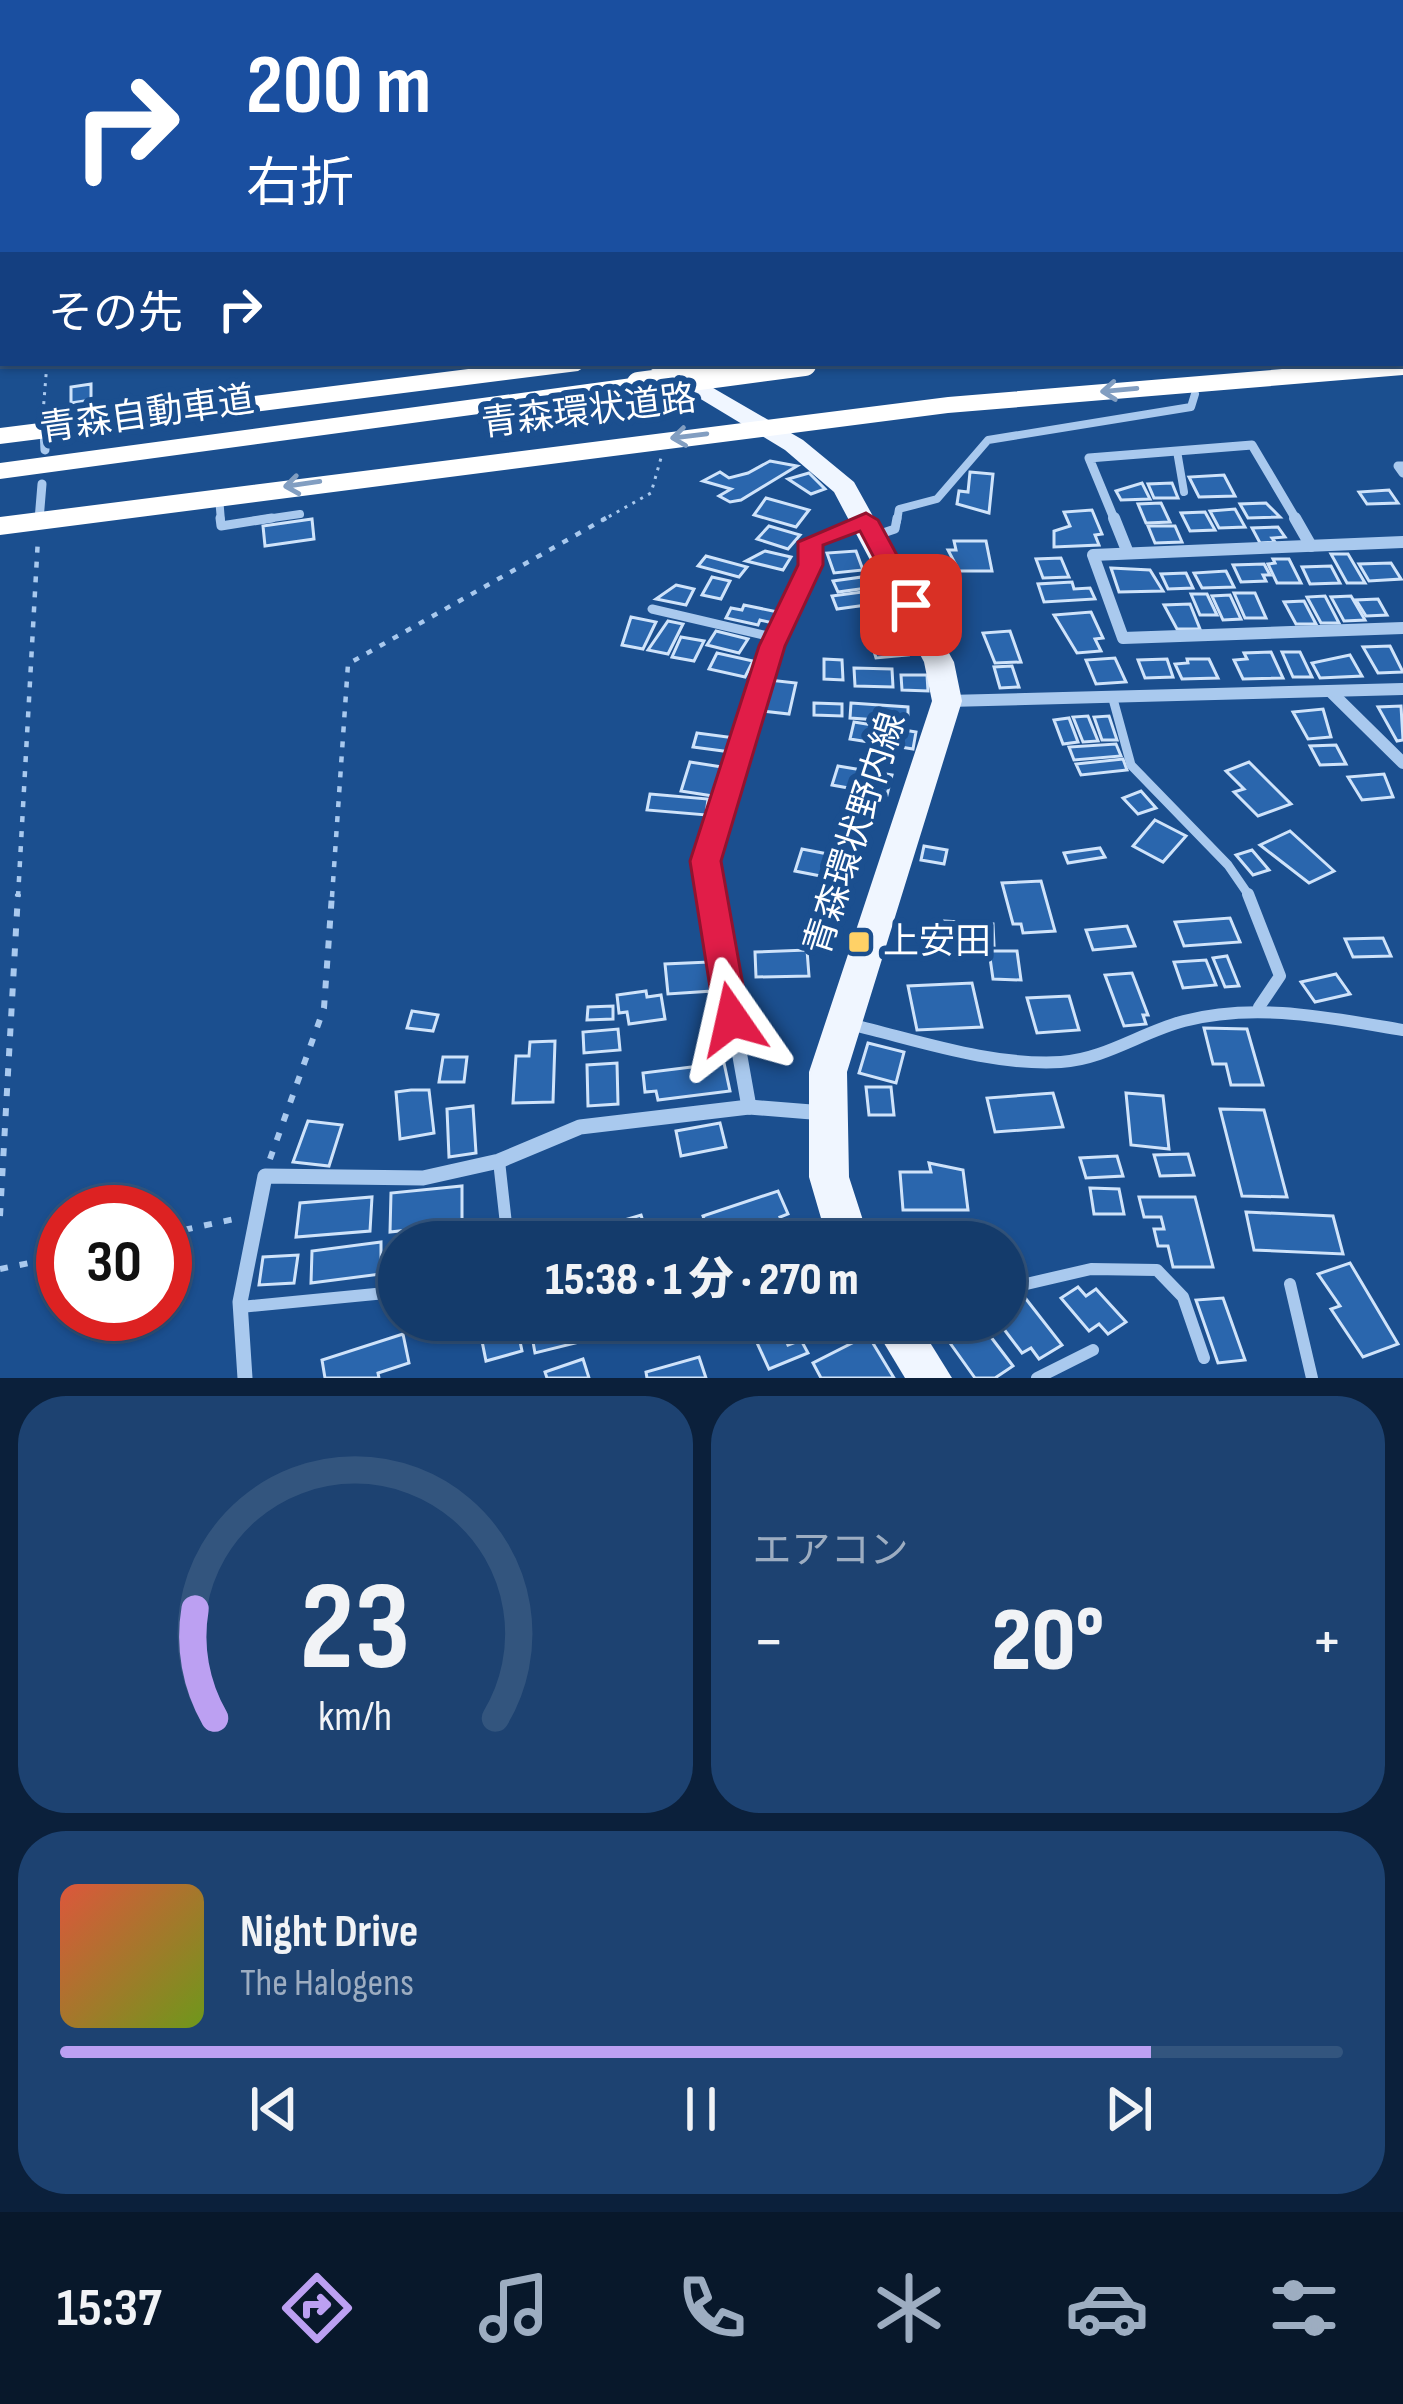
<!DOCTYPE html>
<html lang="ja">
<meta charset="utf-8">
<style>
body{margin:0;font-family:"Sofia Sans Condensed","Noto Sans JP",sans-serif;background:#1d4271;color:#f1f3f6;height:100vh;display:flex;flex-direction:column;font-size:45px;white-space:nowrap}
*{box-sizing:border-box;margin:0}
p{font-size:39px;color:#9dadc1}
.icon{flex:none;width:66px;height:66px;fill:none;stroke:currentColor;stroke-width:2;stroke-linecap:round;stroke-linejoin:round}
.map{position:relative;height:1378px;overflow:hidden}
.sheet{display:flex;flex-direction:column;gap:18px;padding:18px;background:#0b203b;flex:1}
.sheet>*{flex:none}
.banner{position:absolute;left:0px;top:0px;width:1404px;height:366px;box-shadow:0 3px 9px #0004,0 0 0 3px #33557e;background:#1a4fa0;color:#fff;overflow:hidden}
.speed{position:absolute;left:36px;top:1185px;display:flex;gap:24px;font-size:60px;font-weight:700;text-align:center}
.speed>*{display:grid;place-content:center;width:156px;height:156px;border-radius:50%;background:#143b6b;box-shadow:0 3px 9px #0004,0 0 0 3px #33557e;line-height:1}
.speed .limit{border:18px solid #d22;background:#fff;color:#111}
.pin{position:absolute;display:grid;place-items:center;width:102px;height:102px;color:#fff;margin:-51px;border-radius:24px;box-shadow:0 6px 18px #0006}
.me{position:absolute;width:132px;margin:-66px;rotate:349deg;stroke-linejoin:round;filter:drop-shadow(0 0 9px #0008)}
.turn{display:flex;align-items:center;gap:42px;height:252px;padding:0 48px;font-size:54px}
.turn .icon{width:156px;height:156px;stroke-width:2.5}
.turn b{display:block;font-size:84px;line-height:102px}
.then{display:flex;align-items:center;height:114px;padding:0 48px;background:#0003;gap:24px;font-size:45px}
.big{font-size:90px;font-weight:800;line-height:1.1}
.sheet .card{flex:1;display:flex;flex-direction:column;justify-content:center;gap:18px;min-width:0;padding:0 42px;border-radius:48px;background:#1d4271}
.sheet .dial{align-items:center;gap:0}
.dial svg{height:312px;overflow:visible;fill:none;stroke:#33557e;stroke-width:7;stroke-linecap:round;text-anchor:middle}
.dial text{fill:#f1f3f6;stroke:none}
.song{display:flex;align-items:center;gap:36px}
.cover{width:144px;height:144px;border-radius:18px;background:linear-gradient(135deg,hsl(10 70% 55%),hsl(80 70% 35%))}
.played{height:12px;border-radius:6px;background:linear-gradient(90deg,#bca0f2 85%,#33557e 85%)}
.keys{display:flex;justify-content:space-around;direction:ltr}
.heat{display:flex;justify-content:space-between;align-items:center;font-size:66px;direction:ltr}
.sheet .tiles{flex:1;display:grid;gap:18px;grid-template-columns:1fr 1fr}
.card:last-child{grid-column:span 2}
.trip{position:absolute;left:378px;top:1221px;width:648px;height:120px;border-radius:60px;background:#143b6b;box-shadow:0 3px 9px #0004,0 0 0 3px #33557e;font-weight:800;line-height:120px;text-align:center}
.tab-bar{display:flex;height:192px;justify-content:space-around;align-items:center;background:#08182b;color:#9dadc1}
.tab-bar .icon{width:84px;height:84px}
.tab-bar .selected{color:#bca0f2}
.tab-bar b{font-size:54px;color:#f1f3f6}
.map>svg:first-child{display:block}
.green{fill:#2461a8}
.building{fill:#2a66ad;stroke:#cfe3fa;stroke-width:3}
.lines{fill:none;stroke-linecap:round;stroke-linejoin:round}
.path-far2{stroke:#a9c9ee;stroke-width:3;stroke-dasharray:3 6;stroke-linecap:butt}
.path-far1{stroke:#a9c9ee;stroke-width:4.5;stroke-dasharray:6 9;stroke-linecap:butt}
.path{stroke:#a9c9ee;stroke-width:6;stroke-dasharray:8 12;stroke-linecap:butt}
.lane-far2{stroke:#a9c9ee;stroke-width:8}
.lane-far1{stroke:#a9c9ee;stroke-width:9}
.lane{stroke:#a9c9ee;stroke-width:12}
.street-far2{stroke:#a9c9ee;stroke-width:9}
.street-far1{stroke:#a9c9ee;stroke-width:12}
.street{stroke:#a9c9ee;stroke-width:15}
.secondary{fill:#d6e6fa;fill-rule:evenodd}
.primary{fill:#f0f6ff;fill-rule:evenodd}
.highway{fill:#fff;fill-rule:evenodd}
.highway-bridge{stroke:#fff;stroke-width:26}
.oneway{stroke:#829ec1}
.route{fill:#e11d48;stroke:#92132f;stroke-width:3}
.poi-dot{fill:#ffd166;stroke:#1b4f8f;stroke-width:4.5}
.labels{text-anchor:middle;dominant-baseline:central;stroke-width:12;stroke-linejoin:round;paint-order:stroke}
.street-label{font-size:36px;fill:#fff;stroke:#1b4f8f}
.poi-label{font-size:36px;fill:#fff;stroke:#1b4f8f;text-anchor:start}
</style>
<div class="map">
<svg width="1403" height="1378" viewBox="0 0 1403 1378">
<rect width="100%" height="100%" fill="#1b4f8f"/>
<path class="green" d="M1263 0 1264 3 815 1V0Z"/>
<g class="building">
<path d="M91 384V400L71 403V387Z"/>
<path d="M770 461 797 466 741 500 730 502 719 496 731 489 703 481 720 472 729 478 748 473Z"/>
<path d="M970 472 993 474 989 513 957 504 959 491 968 492Z"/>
<path d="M809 473 825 489 811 494 788 479Z"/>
<path d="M1224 475 1235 496 1199 497 1189 477Z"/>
<path d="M1142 483 1150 499 1121 500 1116 491Z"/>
<path d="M1172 483 1178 498H1154L1148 484Z"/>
<path d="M1389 490 1398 503 1367 504 1359 492Z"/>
<path d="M766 498 809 510 796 527 754 515Z"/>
<path d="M1161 503 1170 522 1146 523 1138 504Z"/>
<path d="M1266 503 1280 517 1248 518 1240 504Z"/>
<path d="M1235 509 1245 527 1219 528 1210 511Z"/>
<path d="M1092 510 1102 534 1095 535 1099 545 1054 547V531L1070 526 1064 512Z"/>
<path d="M1205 512 1215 530 1190 531 1181 513Z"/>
<path d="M312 519 314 539 265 546 263 526Z"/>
<path d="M769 526 800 535 788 549 757 539Z"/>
<path d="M1148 526H1175L1182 542 1155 543Z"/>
<path d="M1278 527 1285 537 1272 538 1275 542 1260 543 1252 528Z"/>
<path d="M954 541H986L992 571H959L948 550H956Z"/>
<path d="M765 551 791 557 783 570 746 561Z"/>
<path d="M856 551 863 570 834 573 827 553Z"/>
<path d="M1331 554H1348L1365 583H1347Z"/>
<path d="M706 556 747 567 739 577 698 566Z"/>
<path d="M1061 558 1069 577 1043 578 1036 559Z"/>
<path d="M1273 559H1289L1301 583H1277L1268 564 1275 563Z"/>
<path d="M1391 563 1401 579 1369 581 1359 564Z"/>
<path d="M1264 564 1270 575H1263L1266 581 1241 582 1233 565Z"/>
<path d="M1331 566 1340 583 1310 584 1302 567Z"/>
<path d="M1111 568 1150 570 1163 591 1119 592Z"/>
<path d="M1226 571 1234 587 1202 588 1194 573Z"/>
<path d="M1186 573 1193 588 1168 589 1161 574Z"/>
<path d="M712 577 730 581 721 599 702 595Z"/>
<path d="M862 577 867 588 838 592 833 581Z"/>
<path d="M1072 582 1074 589 1090 588 1095 599 1044 602 1038 584Z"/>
<path d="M676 585 694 589 686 605 656 599Z"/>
<path d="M862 592 874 604 837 609 832 596Z"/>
<path d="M1234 593H1255L1266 618H1245Z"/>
<path d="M1191 594H1207L1217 615H1200Z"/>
<path d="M1230 595 1241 619 1223 620 1212 596Z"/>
<path d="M1325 596 1339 623H1321L1307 597Z"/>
<path d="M1351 596 1365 620 1344 621 1331 597Z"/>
<path d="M1378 599 1387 615 1366 616 1356 600Z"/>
<path d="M1304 601 1316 624H1296L1284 602Z"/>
<path d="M1190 604 1200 629H1177L1164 605Z"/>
<path d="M744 605 778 612 773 623 760 620 758 625 726 618 731 608 742 610Z"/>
<path d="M1091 612 1103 638 1095 639 1101 651 1077 653 1054 615Z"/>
<path d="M631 617 656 622 643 649 622 645Z"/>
<path d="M668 621 683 624 668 654 648 650Z"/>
<path d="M896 621 908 655 876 658 866 624Z"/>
<path d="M716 631 748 639 739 653 707 645Z"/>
<path d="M1010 631 1021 662 995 663 983 633Z"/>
<path d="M681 637 704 641 694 661 672 657Z"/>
<path d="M1390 646 1403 672 1378 673 1363 647Z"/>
<path d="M1271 652 1283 678 1243 679 1234 660 1247 659 1244 653Z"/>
<path d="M1282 652H1300L1312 677H1293Z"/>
<path d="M717 653 753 661 745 677 709 669Z"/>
<path d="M1350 655 1362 676 1320 678 1312 663Z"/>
<path d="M1115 658 1126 682 1096 684 1086 660Z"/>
<path d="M824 659 842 660 843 680 824 679Z"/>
<path d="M1167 659 1173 677 1145 678 1138 660Z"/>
<path d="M1187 659H1209L1218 678 1182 679 1175 664 1188 663Z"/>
<path d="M1012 666 1019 687 1000 688 994 667Z"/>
<path d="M854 668 892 669 893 687 855 686Z"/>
<path d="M901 675H927L928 691 902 690Z"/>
<path d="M769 680 796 683 789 714 762 711Z"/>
<path d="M814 703 842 704V716L814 715Z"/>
<path d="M851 703 908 707V722L850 718Z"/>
<path d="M1401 706 1403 740 1397 741 1378 707Z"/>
<path d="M1323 709 1331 737 1308 739 1293 712Z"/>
<path d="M1088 716 1098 741 1083 742 1073 717Z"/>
<path d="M1109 716 1117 740H1102L1094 717Z"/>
<path d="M1069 718 1078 742 1063 744 1054 720Z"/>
<path d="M854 722 916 732 913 749 850 739Z"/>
<path d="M697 733 735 738 731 752 693 747Z"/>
<path d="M1116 744 1121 756 1074 760 1069 747Z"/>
<path d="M1336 745 1346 764 1320 765 1310 746Z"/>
<path d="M1123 759 1127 770 1081 775 1076 764Z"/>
<path d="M690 762 722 767 713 796 681 791Z"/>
<path d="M1249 762 1291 804 1258 816 1234 792 1244 789 1226 771Z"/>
<path d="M838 766 892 775 887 795 832 785Z"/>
<path d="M1384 774 1393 797 1362 800 1348 777Z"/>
<path d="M1141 791 1156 808 1138 814 1123 798Z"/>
<path d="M650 794 708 799 706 815 647 810Z"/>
<path d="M1155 820 1186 836 1163 862 1133 846Z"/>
<path d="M1290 831 1334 871 1309 883 1260 845Z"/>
<path d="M924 846 947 850 944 864 921 860Z"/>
<path d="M1100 848 1105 857 1068 863 1064 853Z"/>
<path d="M802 849 838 856 831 878 795 871Z"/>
<path d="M1252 850 1269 870 1253 875 1236 855Z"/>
<path d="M1041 881 1055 931 1023 933 1021 924H1013L1002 883Z"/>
<path d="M1230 918 1240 942 1184 946 1175 922Z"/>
<path d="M944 921 993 924 994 945 944 941Z"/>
<path d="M1127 926 1135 946 1093 950 1086 930Z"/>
<path d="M1383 938 1391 956 1353 957 1345 939Z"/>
<path d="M807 950 809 976 756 977 755 952Z"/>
<path d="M989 951H1017L1021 980 993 979Z"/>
<path d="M1227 956 1239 986 1225 987 1213 958Z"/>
<path d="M1206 960 1216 985 1183 988 1174 962Z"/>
<path d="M709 962 712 991 668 994 665 964Z"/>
<path d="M1132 973 1148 1015H1143L1146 1024 1124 1026 1105 975Z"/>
<path d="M1336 974 1350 994 1315 1002 1301 982Z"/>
<path d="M972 983 982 1027 917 1030 908 986Z"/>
<path d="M646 991 647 997 661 995 665 1019 629 1024 627 1012 619 1013 617 995Z"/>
<path d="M1069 996 1079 1030 1037 1033 1027 998Z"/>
<path d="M613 1006V1019L587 1020 588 1007Z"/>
<path d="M412 1011 438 1015 433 1031 407 1028Z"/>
<path d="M1204 1028 1247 1029 1263 1085H1231L1226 1064H1213Z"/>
<path d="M618 1029 620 1050 584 1053 583 1032Z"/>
<path d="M555 1041 553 1102 513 1103 516 1056H529L530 1042Z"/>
<path d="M868 1043 904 1052 896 1083 859 1073Z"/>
<path d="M443 1057H467L464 1082H439Z"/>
<path d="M617 1063 618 1104 588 1106 587 1065Z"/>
<path d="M724 1063 730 1091 658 1100 656 1091 645 1092 643 1073Z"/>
<path d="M866 1087H891L894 1115H869Z"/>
<path d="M411 1090H429L434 1133 400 1139 396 1092Z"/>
<path d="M1053 1093 1063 1127 995 1132 987 1098Z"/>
<path d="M1126 1093 1163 1096 1169 1149 1131 1145Z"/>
<path d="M473 1106 476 1153 449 1157 447 1109Z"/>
<path d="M1220 1109 1264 1110 1287 1197 1242 1196Z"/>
<path d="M308 1121 342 1125 329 1166 293 1162Z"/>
<path d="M720 1123 726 1147 681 1156 676 1131Z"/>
<path d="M1188 1154 1194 1175 1160 1176 1154 1155Z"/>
<path d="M1117 1156 1123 1176 1086 1178 1080 1158Z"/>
<path d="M929 1163 963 1170 968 1210H903L900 1172H931Z"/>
<path d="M462 1186V1224L390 1232 391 1193Z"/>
<path d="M1090 1188 1119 1189 1124 1214H1094Z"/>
<path d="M778 1191 788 1214 780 1217 788 1235 766 1242H706L711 1238 703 1216Z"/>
<path d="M372 1197 370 1231 296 1237 300 1203Z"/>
<path d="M1139 1197H1195L1213 1267H1173L1168 1246H1158L1154 1229H1164L1161 1217H1144Z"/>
<path d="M1246 1212 1333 1216 1343 1254 1254 1250Z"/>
<path d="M641 1215 649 1242 679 1233 682 1242H609L604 1226Z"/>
<path d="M381 1242V1274L311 1283 312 1251Z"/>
<path d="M298 1255 294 1283 259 1285 263 1257Z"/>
<path d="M1350 1263 1398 1344 1363 1357 1331 1309 1340 1306 1318 1274Z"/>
<path d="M1078 1287 1086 1296 1096 1289 1126 1322 1108 1334 1099 1324 1089 1331 1061 1298Z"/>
<path d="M1223 1298 1245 1360 1218 1363 1196 1300Z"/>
<path d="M1026 1299 1062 1345 1039 1359 1031 1348 1022 1353 997 1320H1005V1311Z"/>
<path d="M529 1320H613L616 1333 535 1353Z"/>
<path d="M966 1320H978L1013 1366 995 1378H975L950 1343 963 1335 957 1326Z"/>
<path d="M778 1323 788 1345 801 1340 808 1353 769 1369 753 1334Z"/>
<path d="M517 1327 522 1351 486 1361 481 1336Z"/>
<path d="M403 1334 409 1363 378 1373 379 1378H325L322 1360Z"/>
<path d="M868 1335 894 1378H821L813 1363Z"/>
<path d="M699 1357 706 1378H647L646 1372Z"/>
<path d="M583 1359 589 1378H547L545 1372Z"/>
</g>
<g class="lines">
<g class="path-far2">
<path d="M43 413 47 363"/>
<path d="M601 521 651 493 661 458"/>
</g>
<g class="path-far1">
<path d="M18 897 38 538"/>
<path d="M332 897 348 664 606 518"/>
</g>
<g class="path">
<path d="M270 1159 324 1008 332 894"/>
<path d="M0 1216 18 894"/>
<path d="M165 1234 239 1218"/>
<path d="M0 1269 63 1256"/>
</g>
<g class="lane-far2">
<path d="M1177 451 1184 492"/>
<path d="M219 497 221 521"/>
<path d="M252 521 300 514"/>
<path d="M897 521 899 509 937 499 988 440 1191 407 1195 394"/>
</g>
<g class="lane-far1">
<path d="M220 518 221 526 272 518"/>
<path d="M874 536 895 529 897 518"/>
<path d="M652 609 776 638"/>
<path d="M1113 699 1131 765 1228 865 1250 897"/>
</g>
<g class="lane">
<path d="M1248 894 1280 976 1259 1007"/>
<path d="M853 1025C920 1041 991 1066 1061 1062 1105 1059 1142 1032 1184 1021 1257 1002 1330 1018 1403 1030"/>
<path d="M499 1161 508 1242"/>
<path d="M1290 1284 1312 1378"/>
<path d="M1005 1289 1091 1269 1157 1270 1183 1297 1204 1358"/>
<path d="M240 1307 396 1292"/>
<path d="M1037 1378 1093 1350"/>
</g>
<g class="street-far2">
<path d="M44 431 45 450"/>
<path d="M1403 466H1398L1403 473"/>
<path d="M39 520 42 484"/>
<path d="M1115 521 1089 458 1252 445 1297 521"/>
</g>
<g class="street-far1">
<path d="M1114 518 1128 553"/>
<path d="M1295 518 1311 546"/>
<path d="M1403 542 1093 555 1123 638 1403 628"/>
<path d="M1330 691 1403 763"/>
<path d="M948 701 1403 689"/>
<path d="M711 897 705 861 772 646 811 565V542L865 521"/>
</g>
<g class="street">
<path d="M711 894 749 1107"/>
<path d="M245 1378 240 1302 265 1176 423 1178 499 1161 580 1127 749 1107 824 1113"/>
</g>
<path class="secondary" d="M418 0H430L432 3H420Z"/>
<g class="primary">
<path d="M641 363H670L803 440 854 482 954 662 962 701 847 1072 849 1177 870 1242H828L809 1177V1072L932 701 924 662 834 492 785 450Z"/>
<path d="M870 1320H916L952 1378H905Z"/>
</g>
<g class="highway">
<rect x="1401" y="277" width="2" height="14"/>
<path d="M1403 359V375L948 413 0 535V517L948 397Z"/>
<path d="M516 363H591L578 371 0 444V428Z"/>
<path d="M639 377 648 379V391L0 479V463Z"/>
</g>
<path class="highway-bridge" d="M639 385 804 363"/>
</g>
<defs><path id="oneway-shaft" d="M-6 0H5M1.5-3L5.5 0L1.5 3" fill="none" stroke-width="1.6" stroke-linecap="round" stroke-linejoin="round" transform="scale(3)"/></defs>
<g class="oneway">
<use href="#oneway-shaft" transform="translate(1119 390) rotate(175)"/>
<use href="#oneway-shaft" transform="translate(689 436) rotate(173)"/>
<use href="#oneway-shaft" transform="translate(302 484) rotate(172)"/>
</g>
<path class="route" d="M866 513 878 520 924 605 920 611H902L860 531 823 545V565L785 646 721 861 749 1019 744 1029H720L715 1019 690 861 759 646 798 565V542Z"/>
<rect class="poi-dot" x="847" y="930" width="24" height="24" rx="6"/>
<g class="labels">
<g class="street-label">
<text transform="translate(589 412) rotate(-7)">青森環状道路</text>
<text transform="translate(147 415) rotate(-8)">青森自動車道</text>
<text transform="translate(856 834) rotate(-72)">青森環状野内線</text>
</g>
<g class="poi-label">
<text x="883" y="942">上安田</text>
</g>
</g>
</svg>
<div class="speed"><div class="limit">30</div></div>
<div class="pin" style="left:911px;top:605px;background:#d93025"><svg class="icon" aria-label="arrive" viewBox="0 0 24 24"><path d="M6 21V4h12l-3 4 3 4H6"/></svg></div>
<svg class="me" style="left:732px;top:1019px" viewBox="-20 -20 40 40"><path d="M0-17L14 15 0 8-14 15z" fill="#e11d48" stroke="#fff" stroke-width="4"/></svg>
<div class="trip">15:38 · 1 分 · 270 m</div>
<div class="banner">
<div class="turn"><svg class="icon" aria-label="right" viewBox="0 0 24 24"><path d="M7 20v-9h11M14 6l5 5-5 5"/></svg><div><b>200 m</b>右折</div></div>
<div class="then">その先<svg class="icon" aria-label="right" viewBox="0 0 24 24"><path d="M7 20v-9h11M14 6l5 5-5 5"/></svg></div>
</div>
</div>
<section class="sheet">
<div class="tiles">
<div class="card dial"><svg viewBox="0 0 100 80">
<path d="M14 69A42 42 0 1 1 86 69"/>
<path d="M14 69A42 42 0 0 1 9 41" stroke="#bca0f2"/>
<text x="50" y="56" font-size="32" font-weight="700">23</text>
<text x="50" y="72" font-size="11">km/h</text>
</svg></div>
<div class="card"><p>エアコン</p>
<div class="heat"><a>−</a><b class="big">20°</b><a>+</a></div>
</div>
<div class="card">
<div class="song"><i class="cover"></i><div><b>Night Drive</b><p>The Halogens</p></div></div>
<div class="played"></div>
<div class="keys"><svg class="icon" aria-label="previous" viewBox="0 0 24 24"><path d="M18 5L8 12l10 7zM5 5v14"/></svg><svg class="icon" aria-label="pause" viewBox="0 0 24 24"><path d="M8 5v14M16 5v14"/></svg><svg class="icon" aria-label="next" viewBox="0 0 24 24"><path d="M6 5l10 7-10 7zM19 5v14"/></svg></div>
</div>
</div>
</section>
<nav class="tab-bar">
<b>15:37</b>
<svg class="icon selected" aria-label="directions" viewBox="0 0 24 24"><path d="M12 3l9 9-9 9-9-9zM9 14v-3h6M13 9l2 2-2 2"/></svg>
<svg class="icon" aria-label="music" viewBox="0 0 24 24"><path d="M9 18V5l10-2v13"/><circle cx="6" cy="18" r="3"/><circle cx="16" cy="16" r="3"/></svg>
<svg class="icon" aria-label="phone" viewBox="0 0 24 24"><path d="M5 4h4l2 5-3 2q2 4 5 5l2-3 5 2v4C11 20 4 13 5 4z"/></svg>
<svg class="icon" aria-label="climate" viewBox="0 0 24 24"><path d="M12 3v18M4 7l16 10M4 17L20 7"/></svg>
<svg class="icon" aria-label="car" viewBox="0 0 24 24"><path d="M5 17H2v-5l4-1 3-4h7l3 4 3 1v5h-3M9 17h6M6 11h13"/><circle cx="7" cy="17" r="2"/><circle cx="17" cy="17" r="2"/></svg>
<svg class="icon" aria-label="filters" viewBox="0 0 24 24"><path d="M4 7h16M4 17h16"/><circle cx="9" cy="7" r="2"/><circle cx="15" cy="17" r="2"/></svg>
</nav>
